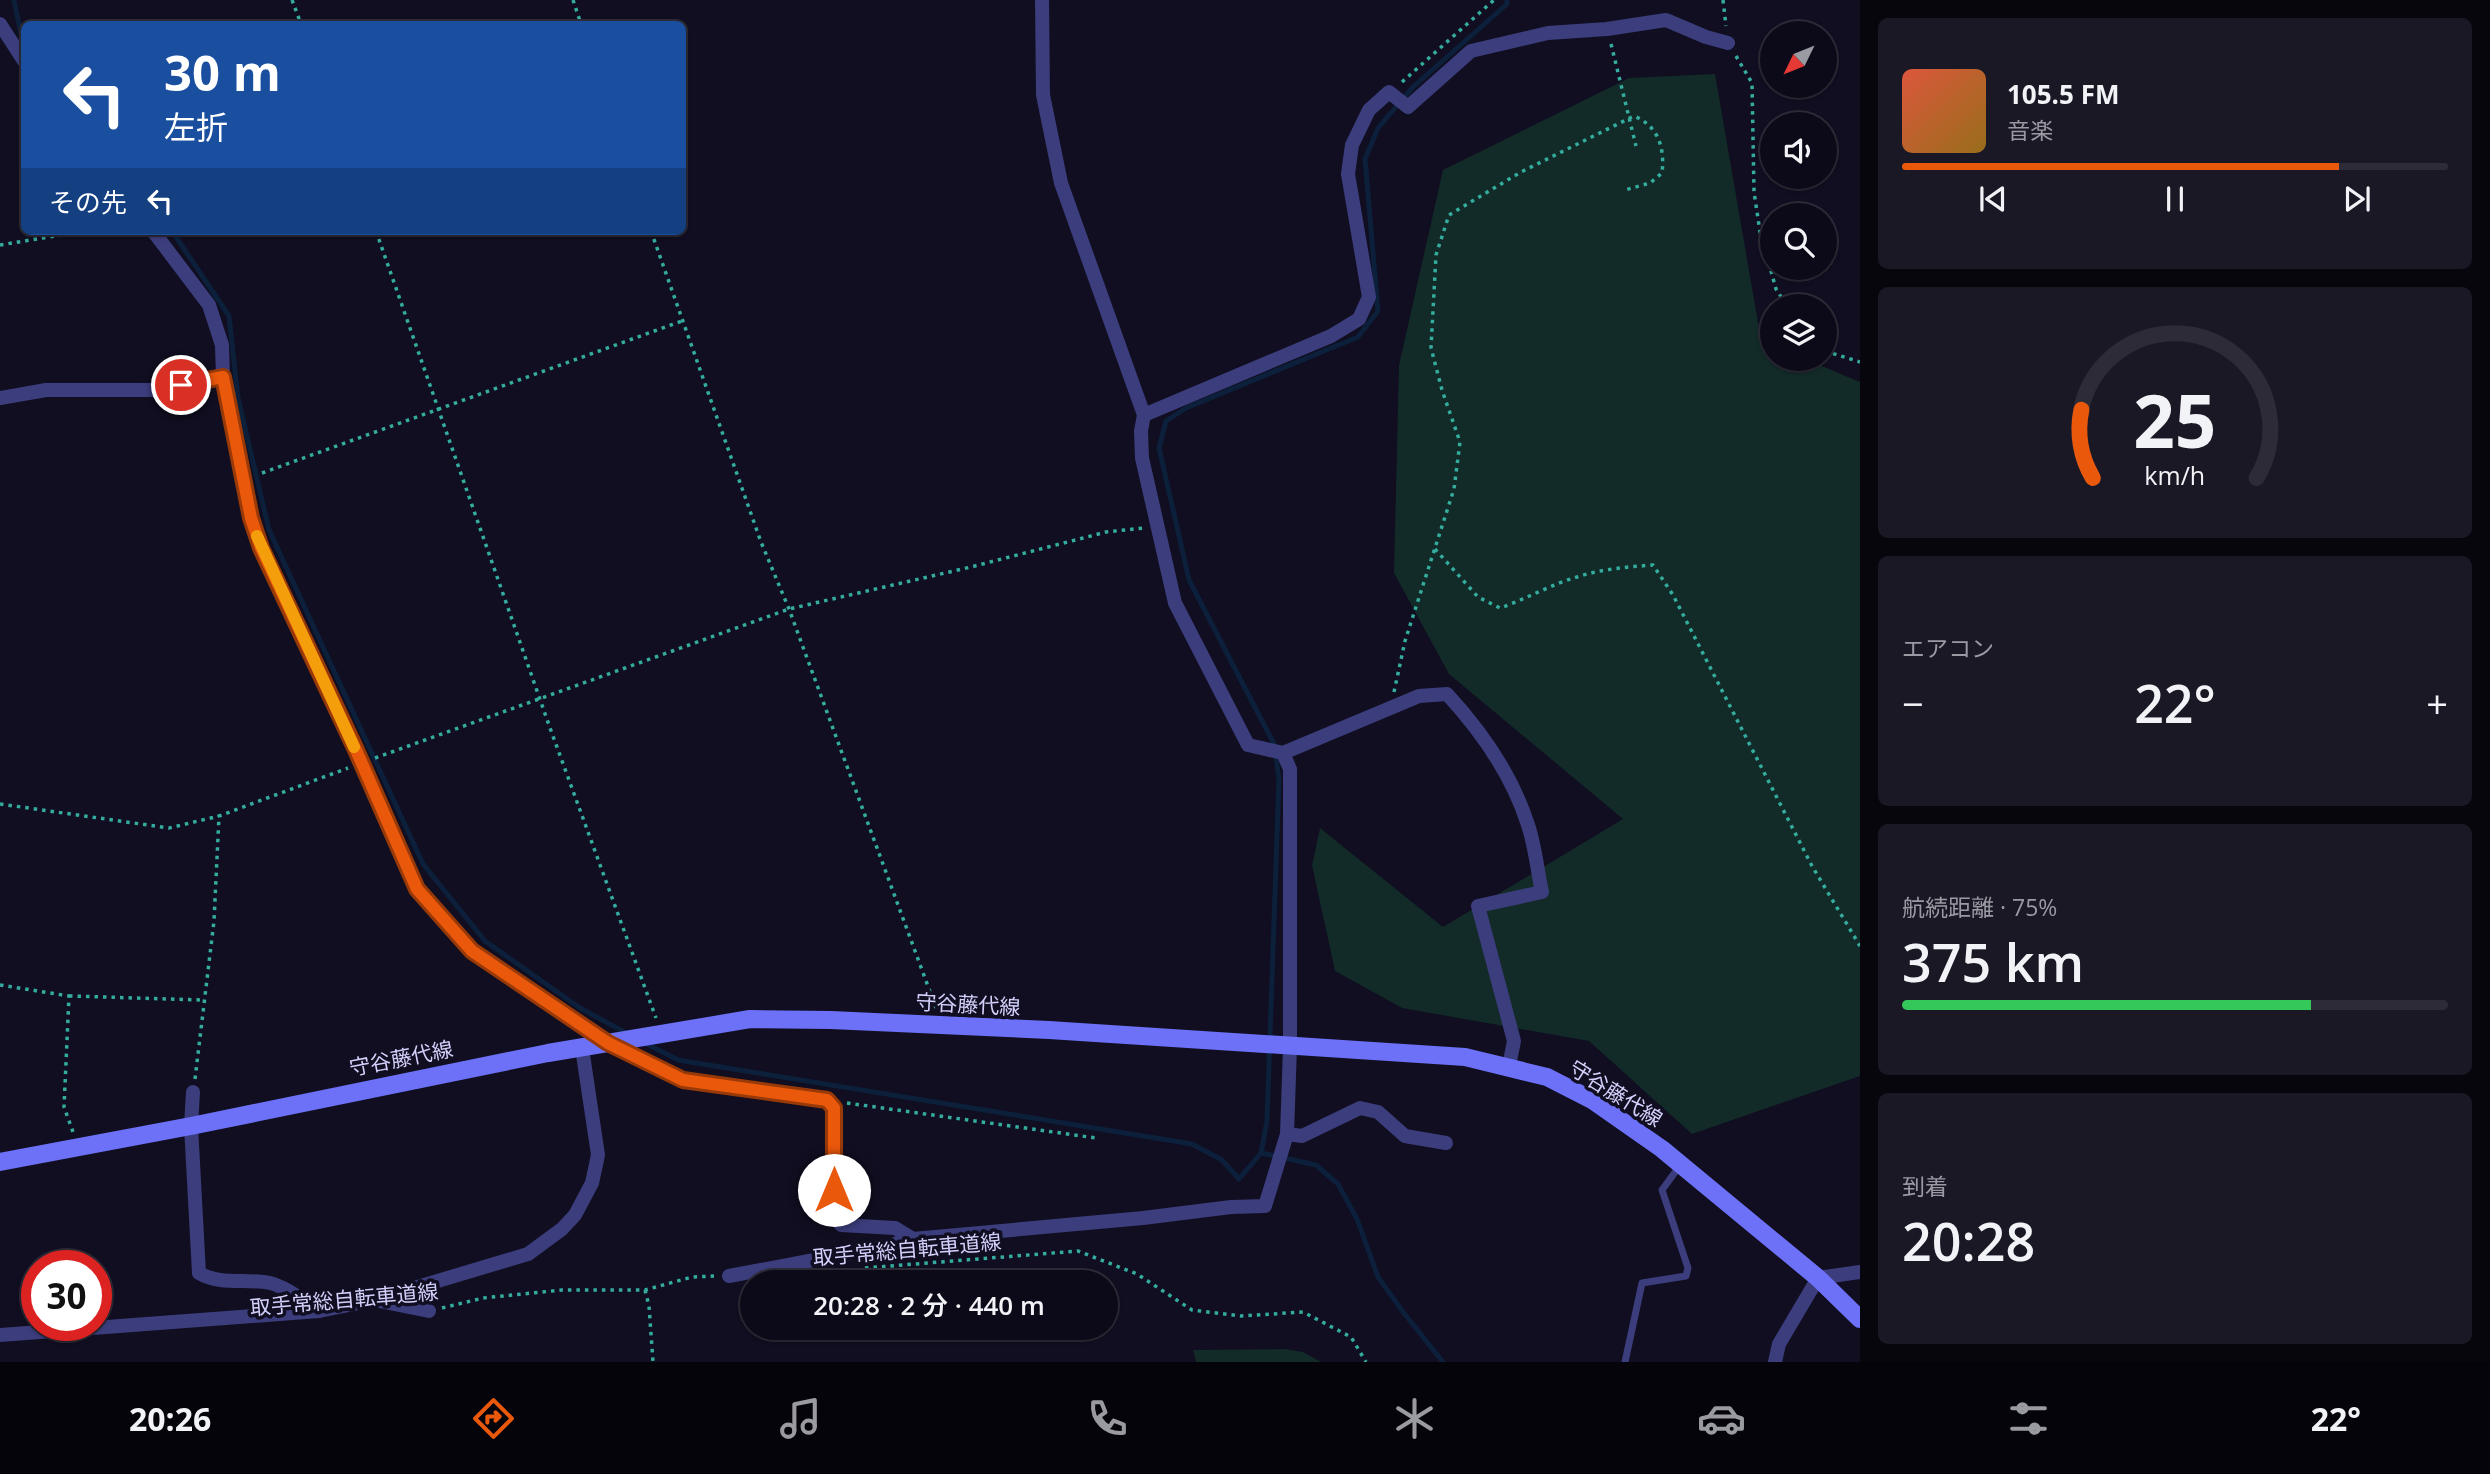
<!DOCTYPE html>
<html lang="ja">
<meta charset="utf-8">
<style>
body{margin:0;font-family:"Open Sans","Noto Sans JP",sans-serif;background:#1a1825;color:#f1f3f6;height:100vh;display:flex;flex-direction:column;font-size:26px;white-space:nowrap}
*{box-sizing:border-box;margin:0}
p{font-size:23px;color:#9a9aa2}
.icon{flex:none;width:38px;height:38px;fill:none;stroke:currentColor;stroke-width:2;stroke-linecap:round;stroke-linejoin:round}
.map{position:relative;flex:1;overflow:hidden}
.details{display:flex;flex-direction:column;gap:18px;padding:18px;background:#07060d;width:630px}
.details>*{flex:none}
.banner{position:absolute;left:21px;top:21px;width:665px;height:214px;border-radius:10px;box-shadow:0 2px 5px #0004,0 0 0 2px #2c2b37;background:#1a4fa0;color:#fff;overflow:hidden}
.needle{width:46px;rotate:227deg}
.tools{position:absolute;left:1760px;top:21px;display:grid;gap:14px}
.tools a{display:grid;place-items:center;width:77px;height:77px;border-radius:50%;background:#0c0a18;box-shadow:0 2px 5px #0004,0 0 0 2px #2c2b37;font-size:35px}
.speed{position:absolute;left:21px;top:1250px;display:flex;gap:14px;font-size:35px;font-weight:700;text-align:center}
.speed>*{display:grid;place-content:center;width:91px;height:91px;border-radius:50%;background:#0c0a18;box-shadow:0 2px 5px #0004,0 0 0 2px #2c2b37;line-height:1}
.speed .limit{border:10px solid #d22;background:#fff;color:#111}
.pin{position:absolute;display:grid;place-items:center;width:60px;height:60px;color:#fff;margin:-30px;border:4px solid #fff;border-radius:50%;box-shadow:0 2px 7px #0007}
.me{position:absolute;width:77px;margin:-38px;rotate:0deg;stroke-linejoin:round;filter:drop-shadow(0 0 5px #0008)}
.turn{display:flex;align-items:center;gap:24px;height:147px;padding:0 28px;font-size:32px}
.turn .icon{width:91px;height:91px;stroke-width:2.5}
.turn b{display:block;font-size:49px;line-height:60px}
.then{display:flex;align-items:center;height:66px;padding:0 28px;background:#0003;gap:14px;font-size:26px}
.big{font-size:52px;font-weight:600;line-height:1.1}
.details .widget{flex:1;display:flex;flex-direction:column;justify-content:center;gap:10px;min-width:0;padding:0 24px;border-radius:10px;background:#1a1825}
.details .dial{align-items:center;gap:0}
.dial svg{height:182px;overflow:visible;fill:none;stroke:#2c2b37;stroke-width:7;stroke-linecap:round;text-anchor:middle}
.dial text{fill:#f1f3f6;stroke:none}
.song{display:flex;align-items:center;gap:21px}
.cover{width:84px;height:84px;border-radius:10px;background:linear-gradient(135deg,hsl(10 70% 55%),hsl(40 70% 35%))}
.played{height:7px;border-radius:4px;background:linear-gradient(90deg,#ea580c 80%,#2c2b37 80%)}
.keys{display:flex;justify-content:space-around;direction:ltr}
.heat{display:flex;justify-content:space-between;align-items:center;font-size:38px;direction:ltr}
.charge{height:10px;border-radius:5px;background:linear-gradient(90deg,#34c759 75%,#2c2b37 0)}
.trip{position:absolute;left:740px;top:1270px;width:378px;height:70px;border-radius:35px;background:#0c0a18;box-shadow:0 2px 5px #0004,0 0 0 2px #2c2b37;font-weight:600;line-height:70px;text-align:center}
.tabs{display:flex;height:112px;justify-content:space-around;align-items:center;background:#05040a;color:#9a9aa2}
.tabs .icon{width:49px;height:49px}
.tabs .active{color:#ea580c}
.tabs b{font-size:32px;color:#f1f3f6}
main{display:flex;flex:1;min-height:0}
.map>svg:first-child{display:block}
.green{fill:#122a28}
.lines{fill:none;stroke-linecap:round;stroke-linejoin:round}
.stream{stroke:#0c203c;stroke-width:5}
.path{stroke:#34ac9e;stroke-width:3.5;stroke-dasharray:3.5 5;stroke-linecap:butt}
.lane{stroke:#3c3d7d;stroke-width:7}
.street{stroke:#3c3d7d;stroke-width:14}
.secondary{stroke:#6c71f7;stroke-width:18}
.route-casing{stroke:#983908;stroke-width:18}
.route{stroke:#ea580c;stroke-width:12}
.slow{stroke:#f59e0b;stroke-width:12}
.labels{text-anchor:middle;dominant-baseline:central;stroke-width:7;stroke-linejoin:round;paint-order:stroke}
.street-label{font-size:21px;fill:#d3d0fc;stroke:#100e20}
</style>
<main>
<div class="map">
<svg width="1860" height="1362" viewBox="0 0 1860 1362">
<rect width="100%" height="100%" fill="#100e20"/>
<g class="green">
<path d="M1715 74 1761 340 1773 345V359H1805L1860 382V1076L1692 1134 1589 1041 1402 1008 1335 971 1312 865 1320 828 1443 927 1623 819 1449 674 1394 573 1399 365 1443 170 1629 78Z"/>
<path d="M1285 1349 1303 1352 1321 1362H1196L1193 1350Z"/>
</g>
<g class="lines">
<g class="stream">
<path d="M14 0 21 34 24 38"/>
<path d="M172 231 229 316 238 398 269 530 423 864 485 941 580 1008 628 1034"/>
<path d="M643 1042 678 1060 1192 1144 1222 1160 1239 1179 1261 1153 1267 1121 1279 779 1274 744 1189 580 1159 448 1166 421 1186 408 1358 337 1378 311 1365 159 1378 128 1413 87 1507 4V0"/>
<path d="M1261 1153 1316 1165 1338 1184 1357 1219 1378 1277 1403 1312 1443 1362"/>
</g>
<g class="path">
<path d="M292 0 301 24"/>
<path d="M573 0 581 24"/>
<path d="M1723 0 1726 26"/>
<path d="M1611 44 1636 146"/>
<path d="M1736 56 1752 83 1754 192 1760 232 1776 289 1787 306"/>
<path d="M1402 82 1494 0"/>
<path d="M376 231 550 728 656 1018"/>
<path d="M651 231 761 542 789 609 936 1008"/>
<path d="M0 245 86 231"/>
<path d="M1825 351 1860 362"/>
<path d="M262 473 682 321"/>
<path d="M1435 549 1478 597 1500 608C1526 599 1552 584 1577 577 1601 569 1627 567 1653 565L1673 595 1812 866 1860 946"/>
<path d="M1394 692 1405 641 1454 489 1460 442 1442 390 1431 348 1436 255 1449 215 1521 172 1634 116C1658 126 1665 147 1662 173L1650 183 1625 190"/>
<path d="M375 758 789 609 971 567 1106 532 1144 528"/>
<path d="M0 804 169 828 219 816"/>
<path d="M0 985 69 996 64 1107 73 1132"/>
<path d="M69 996 203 1000"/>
<path d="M195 1079 214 921 219 816 348 768"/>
<path d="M847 1103 1096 1138"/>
<path d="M865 1268 1078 1251 1137 1274 1192 1310 1241 1316 1303 1312 1351 1337 1366 1362"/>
<path d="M645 1290 649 1306 653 1362"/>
<path d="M442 1308 483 1298 562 1290H645L692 1277 714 1276"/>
</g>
<path class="lane" d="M1625 1362 1642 1283 1686 1276 1688 1268 1662 1190 1681 1164"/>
<g class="street">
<path d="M0 24 24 61"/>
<path d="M153 231 209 305 222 345 223 377 251 518 261 548 361 763 417 889 472 951 608 1043 683 1080 827 1100 834 1108V1217L841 1225 895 1228 913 1239"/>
<path d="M0 398 46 390H154L223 377"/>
<path d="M1144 415 1331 336 1359 319 1369 297 1348 174 1352 145 1369 110 1389 92 1408 107 1471 51 1548 33 1607 29 1666 20 1706 37 1728 43"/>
<path d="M1283 753 1419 696 1447 694C1482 732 1511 773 1527 822 1535 844 1537 869 1542 892L1478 906 1514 1041 1509 1066"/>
<path d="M193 1092 191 1126 199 1273C221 1286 247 1278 270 1283 287 1287 304 1302 319 1311"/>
<path d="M1287 1134 1302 1136 1360 1108 1378 1112 1405 1136 1446 1143"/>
<path d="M729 1276 883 1247 913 1239 1143 1218 1231 1207 1265 1206 1287 1134 1290 1047V769L1283 753 1248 745 1175 603 1142 458 1141 431 1144 415 1061 183 1043 95 1042 0"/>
<path d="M379 1301 429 1311"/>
<path d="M0 1335 319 1311 374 1300 528 1254 562 1229 575 1215 592 1183 598 1155 582 1048"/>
<path d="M1775 1362 1779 1344 1818 1278 1860 1272"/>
</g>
<path class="secondary" d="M0 1162 191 1126 548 1053 750 1019 831 1020 1049 1030 1465 1057 1547 1077 1592 1100 1662 1149 1818 1278 1860 1319"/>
</g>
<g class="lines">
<defs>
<path id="route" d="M181 385 223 377 251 518 261 548 356 750 417 889 472 951 608 1043 683 1080 827 1100 834 1108V1190"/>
</defs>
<use href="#route" class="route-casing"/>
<use href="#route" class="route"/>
<path class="slow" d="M257 536 354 747"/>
</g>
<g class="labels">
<g class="street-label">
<text transform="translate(968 1004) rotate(3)">守谷藤代線</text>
<text transform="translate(401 1058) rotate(-11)">守谷藤代線</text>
<text transform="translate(1616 1093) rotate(32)">守谷藤代線</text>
<text transform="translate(907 1249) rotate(-5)">取手常総自転車道線</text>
<text transform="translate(344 1299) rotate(-5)">取手常総自転車道線</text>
</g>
</g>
</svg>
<div class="tools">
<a><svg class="needle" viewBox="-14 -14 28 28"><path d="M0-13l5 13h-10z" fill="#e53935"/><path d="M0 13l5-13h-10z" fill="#9a9aa2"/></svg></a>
<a><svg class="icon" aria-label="sound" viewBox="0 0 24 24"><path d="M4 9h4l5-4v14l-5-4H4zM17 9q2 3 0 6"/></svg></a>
<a><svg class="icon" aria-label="search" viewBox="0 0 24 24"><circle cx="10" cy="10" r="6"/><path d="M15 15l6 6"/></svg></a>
<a><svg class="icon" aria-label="layers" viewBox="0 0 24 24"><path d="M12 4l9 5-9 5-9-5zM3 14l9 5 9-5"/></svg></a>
</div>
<div class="speed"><div class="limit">30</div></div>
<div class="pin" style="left:181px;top:385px;background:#d93025"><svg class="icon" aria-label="arrive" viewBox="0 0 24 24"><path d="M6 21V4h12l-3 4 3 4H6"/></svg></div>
<svg class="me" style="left:834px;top:1190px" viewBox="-20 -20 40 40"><circle r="19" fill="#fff"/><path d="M0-13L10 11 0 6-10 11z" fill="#ea580c"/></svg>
<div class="trip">20:28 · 2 分 · 440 m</div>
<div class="banner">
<div class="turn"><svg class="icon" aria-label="left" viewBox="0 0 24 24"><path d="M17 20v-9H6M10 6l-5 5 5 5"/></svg><div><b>30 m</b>左折</div></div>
<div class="then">その先<svg class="icon" aria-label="left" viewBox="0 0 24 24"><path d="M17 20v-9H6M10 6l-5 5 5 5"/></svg></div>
</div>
</div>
<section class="details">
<div class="widget">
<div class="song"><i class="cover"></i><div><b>105.5 FM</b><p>音楽</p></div></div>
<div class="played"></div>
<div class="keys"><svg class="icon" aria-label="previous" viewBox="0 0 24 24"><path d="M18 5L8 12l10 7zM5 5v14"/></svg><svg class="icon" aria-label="pause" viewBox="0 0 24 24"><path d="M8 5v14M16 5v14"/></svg><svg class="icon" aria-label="next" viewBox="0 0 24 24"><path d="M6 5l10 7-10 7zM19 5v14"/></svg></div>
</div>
<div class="widget dial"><svg viewBox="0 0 100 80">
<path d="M14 69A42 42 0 1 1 86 69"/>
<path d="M14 69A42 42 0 0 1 9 39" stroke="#ea580c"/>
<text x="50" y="56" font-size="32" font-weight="700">25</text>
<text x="50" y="72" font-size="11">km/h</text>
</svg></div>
<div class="widget"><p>エアコン</p>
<div class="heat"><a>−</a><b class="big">22°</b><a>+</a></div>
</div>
<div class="widget"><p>航続距離 · 75%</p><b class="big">375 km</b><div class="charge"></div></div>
<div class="widget"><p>到着</p><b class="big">20:28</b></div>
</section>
</main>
<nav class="tabs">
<b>20:26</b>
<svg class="icon active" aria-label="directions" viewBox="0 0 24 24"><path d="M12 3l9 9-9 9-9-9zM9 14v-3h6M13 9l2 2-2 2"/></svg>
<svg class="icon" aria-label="music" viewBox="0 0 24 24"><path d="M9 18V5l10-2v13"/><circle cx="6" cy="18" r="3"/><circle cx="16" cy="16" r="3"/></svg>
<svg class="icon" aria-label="phone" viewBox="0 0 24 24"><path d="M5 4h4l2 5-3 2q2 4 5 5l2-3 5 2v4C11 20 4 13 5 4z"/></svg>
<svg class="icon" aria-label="climate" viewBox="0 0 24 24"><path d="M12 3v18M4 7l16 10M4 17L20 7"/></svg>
<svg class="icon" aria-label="car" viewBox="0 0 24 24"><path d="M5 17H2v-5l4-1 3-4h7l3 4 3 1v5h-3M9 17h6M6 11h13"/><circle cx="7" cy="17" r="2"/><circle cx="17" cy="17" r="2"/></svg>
<svg class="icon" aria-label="filters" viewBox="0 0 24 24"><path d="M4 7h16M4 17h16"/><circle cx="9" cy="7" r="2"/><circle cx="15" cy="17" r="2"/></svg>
<b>22°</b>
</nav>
